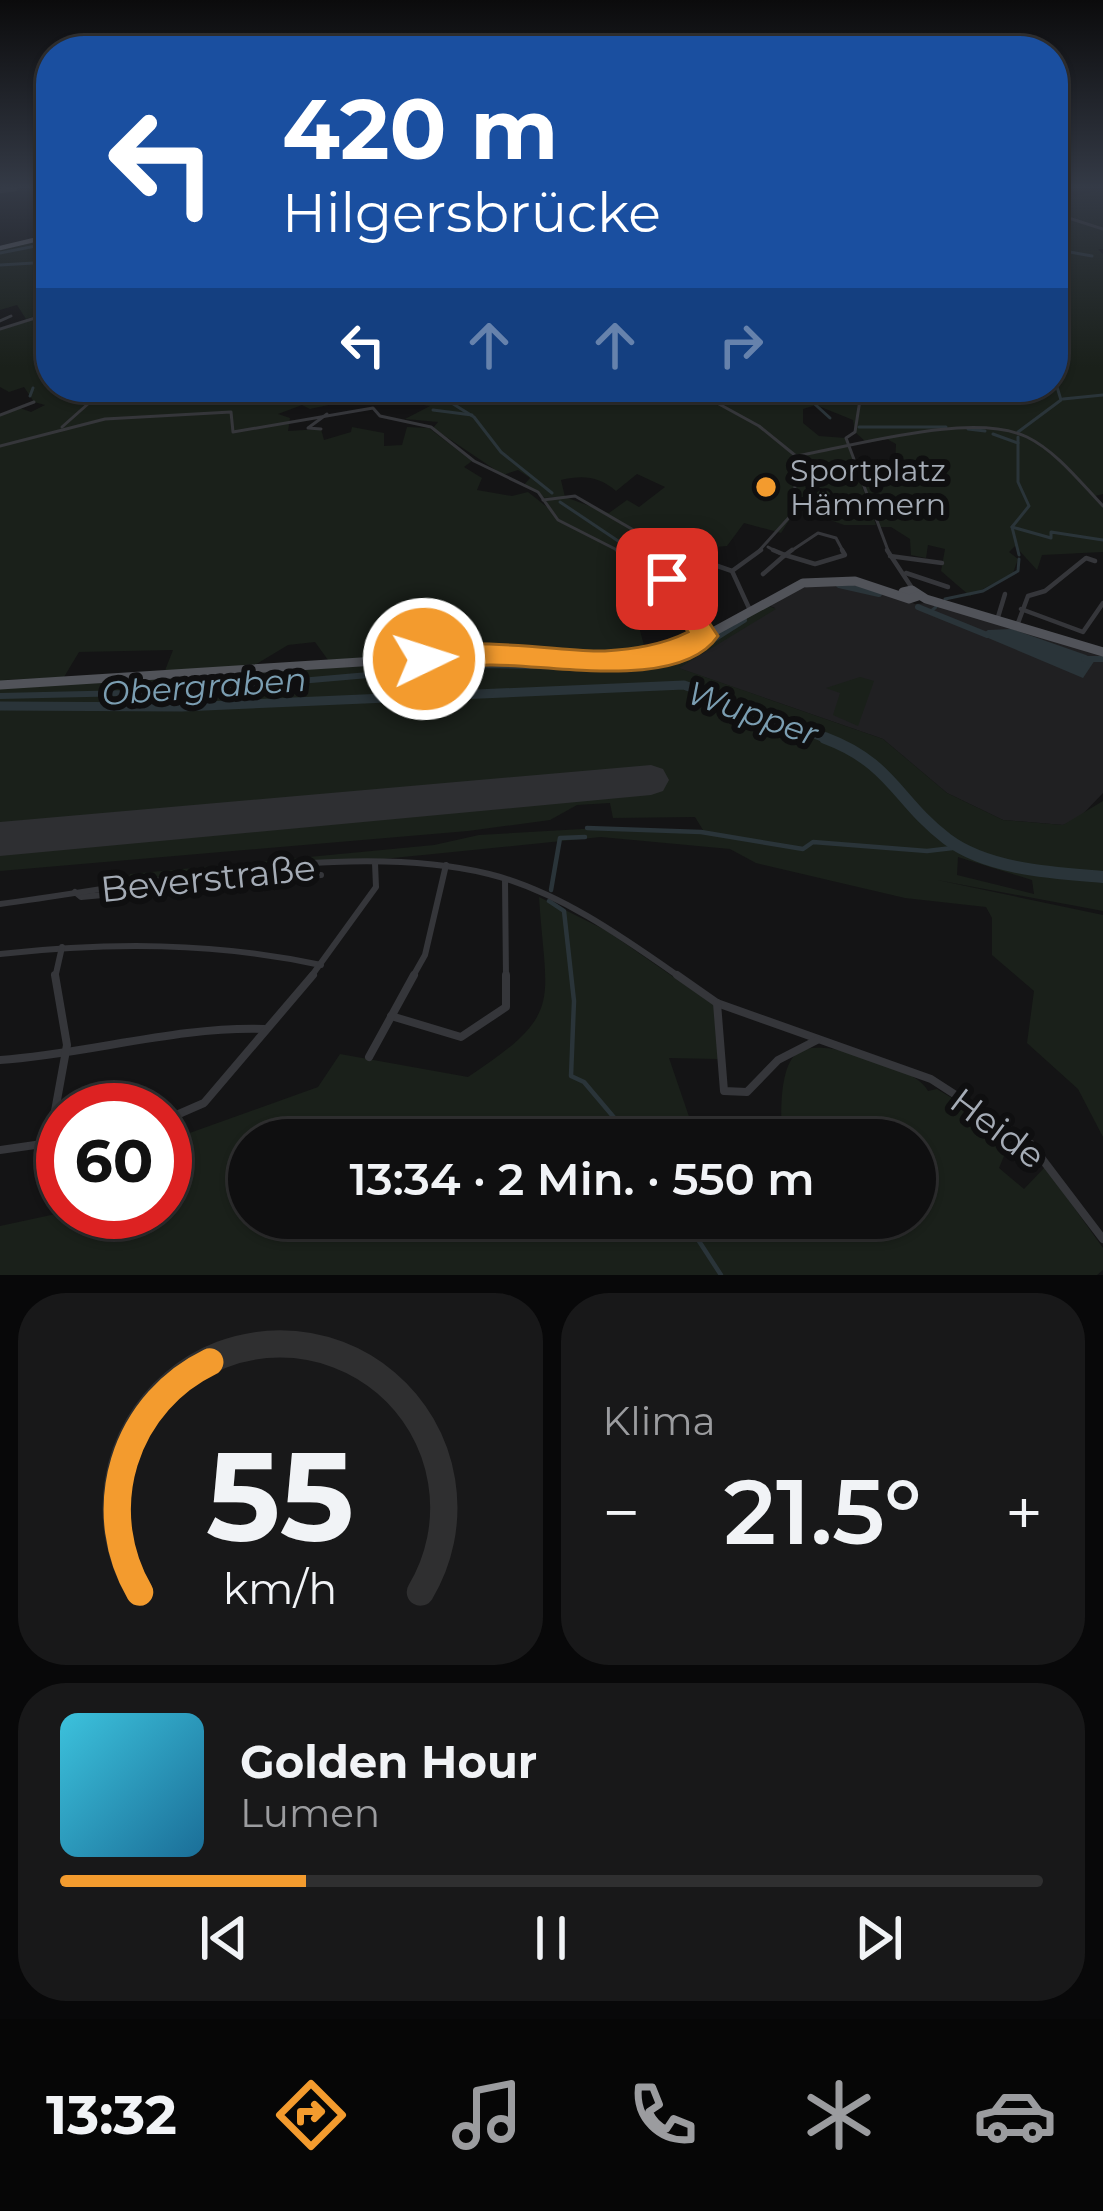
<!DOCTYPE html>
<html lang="de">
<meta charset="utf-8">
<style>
body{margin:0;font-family:Montserrat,sans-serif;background:#181819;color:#f1f3f6;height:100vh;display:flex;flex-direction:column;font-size:45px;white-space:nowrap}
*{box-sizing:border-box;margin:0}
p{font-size:39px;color:#9b9c9f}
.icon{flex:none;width:66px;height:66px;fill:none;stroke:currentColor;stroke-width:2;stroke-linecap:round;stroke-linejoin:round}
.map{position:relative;height:1275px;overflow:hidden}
.side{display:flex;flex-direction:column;gap:18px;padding:18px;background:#080809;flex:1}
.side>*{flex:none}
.hud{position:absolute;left:36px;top:36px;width:1032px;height:366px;border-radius:48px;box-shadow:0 3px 9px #0004,0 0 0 3px #2f2f30;background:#1a4fa0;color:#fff;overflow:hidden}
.speed{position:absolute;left:36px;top:1083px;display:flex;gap:24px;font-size:60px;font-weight:700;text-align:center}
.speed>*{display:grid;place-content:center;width:156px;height:156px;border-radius:50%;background:#0f0f10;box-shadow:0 3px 9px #0004,0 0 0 3px #2f2f30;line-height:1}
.speed .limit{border:18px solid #d22;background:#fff;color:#111}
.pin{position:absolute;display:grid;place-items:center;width:102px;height:102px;color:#fff;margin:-51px;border-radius:24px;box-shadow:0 6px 18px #0006}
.me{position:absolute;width:132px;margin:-66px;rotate:86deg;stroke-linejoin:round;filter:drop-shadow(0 0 9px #0008)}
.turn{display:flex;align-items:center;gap:42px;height:252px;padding:0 48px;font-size:54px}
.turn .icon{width:156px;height:156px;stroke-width:2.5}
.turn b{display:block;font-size:84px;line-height:102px}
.lanes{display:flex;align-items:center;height:114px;padding:0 48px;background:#0003;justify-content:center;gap:60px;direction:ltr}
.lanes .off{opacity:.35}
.big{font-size:90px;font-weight:600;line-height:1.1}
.side .widget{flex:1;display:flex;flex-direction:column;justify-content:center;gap:18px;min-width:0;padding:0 42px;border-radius:48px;background:#181819}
.side .dial{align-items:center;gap:0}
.dial svg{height:312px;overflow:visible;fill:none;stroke:#2f2f30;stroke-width:7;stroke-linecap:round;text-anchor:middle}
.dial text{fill:#f1f3f6;stroke:none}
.song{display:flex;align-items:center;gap:36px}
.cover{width:144px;height:144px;border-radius:18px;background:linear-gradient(135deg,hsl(190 70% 55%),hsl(200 70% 35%))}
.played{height:12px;border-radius:6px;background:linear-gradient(90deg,#f39b2e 25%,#2f2f30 25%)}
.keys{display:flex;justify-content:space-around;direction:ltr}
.heat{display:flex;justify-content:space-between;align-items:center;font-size:66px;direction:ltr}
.side .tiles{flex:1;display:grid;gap:18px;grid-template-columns:1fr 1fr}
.widget:last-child{grid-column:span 2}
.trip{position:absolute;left:228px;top:1119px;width:708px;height:120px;border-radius:60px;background:#0f0f10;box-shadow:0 3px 9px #0004,0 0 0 3px #2f2f30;font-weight:600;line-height:120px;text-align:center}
.dock{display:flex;height:192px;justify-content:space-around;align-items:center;background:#060606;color:#9b9c9f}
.dock .icon{width:84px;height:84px}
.dock .active{color:#f39b2e}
.dock b{font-size:54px;color:#f1f3f6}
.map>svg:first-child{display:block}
.built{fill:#202022}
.green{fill:#1a201a;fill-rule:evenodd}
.water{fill:#2a3439}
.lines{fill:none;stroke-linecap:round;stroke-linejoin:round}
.stream-far1{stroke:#2a3439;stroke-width:3}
.stream{stroke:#2a3439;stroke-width:4.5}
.canal{stroke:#2a3439;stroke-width:6}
.river-far1{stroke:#2a3439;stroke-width:9}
.river{stroke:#2a3439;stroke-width:12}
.runway{fill:#2e2f32;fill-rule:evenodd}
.street-far3{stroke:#35363a;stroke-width:3}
.street-far2{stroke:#35363a;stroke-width:4.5}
.street-far1{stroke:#35363a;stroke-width:6}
.street{stroke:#35363a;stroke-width:8}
.secondary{stroke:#43454a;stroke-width:4.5}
.primary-far1{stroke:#515359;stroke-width:4.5}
.primary{stroke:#515359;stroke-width:9}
.route{fill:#f39b2e;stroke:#9e651e;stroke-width:3}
.poi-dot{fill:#f39b2e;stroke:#0f0f10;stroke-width:4.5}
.labels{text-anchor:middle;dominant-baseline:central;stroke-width:12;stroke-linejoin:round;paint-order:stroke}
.poi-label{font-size:30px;fill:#a5acb6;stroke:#0f0f10;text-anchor:start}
.water-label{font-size:33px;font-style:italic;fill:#7b9eb2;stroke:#0f0f10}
.near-street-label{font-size:36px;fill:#a5acb6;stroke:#0f0f10}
</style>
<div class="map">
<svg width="1103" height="1275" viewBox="0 0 1103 1275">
<rect width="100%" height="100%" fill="#141415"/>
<path class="built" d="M817 583 869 586 915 604 926 603 1103 654V793L1079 818 1063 825 1003 820 947 793 883 739 678 668 775 608 762 603Z"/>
<g class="green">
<path d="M1053 189 1076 196 1103 189V249H1098L1103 254V494L1095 496 1103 507V552L1042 555 1037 570 1015 546 1009 552 1018 559 1013 573 970 596 941 571 945 549 928 545 926 558 911 555 910 539 891 527H880L862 487 906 482 895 467 896 444 887 439 867 443 855 432 853 420 816 405 803 409V423L819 436 846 438 876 525H844L797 508 781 533 744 523 727 546 714 547 702 539 668 548 672 555 654 565 634 556 645 564 630 577 643 592 666 579 686 603 673 606 675 620 661 625 637 620 644 645H680C619 671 538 650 473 651L472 644 442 646 441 653 328 660 315 642 288 645 253 666 164 673 173 650 79 652 64 677 3 680H161L453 659 631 663 659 659 762 603 776 609 679 668 883 739 947 793 1003 820 1063 825 1103 801V911L937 880 1103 915V1137L1078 1089 1027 1043 1034 991 992 955V918L986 907 905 898 756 863 730 849 601 837 126 885 130 874 434 845 479 835 582 829 703 830 695 817 613 818 610 803 577 805 550 820 468 831 0 871V415L20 408 31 412 45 405 34 402 24 387 9 392 0 387V330L51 314V387H65L61 391 88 401 110 387H661L669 395 685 388 717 404 690 387H1053ZM413 396 416 404 430 406 405 419 438 422 433 428 503 475 518 470 530 478 524 485 545 498 556 497 547 501V507L528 492 512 496 477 490 482 478 464 467 472 461 429 428 407 427 402 445 384 446V433L352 427 351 432 324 440 321 429 288 431 290 418 278 414 302 405 310 409 356 399 364 405ZM637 474 665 487 639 507 627 500 609 513 565 497 561 480C582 475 599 476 616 491ZM958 857 1032 880 1034 894 957 875Z"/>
<path d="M51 238V311L26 319 17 305 0 310V250Z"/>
<path d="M679 554 712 565 704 573 711 585 684 597 655 568Z"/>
<path d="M860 677 874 681 858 726 833 715 840 693 826 688Z"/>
<path d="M539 897 607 931 714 1005 718 1059 669 1058 697 1140H249V1218H775L783 1234 805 1218H915V1140H782C781 1118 778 1063 800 1051 824 1038 918 1068 928 1091L937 1089 1003 1129 1007 1149 999 1168 1024 1189 1045 1167 1103 1248V1270L1097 1275H0V1226L65 1212H165V1182L172 1179 176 1145 184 1135 318 1087 340 1054 468 1077C565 1013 546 1005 539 897Z"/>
</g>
<path class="water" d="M1012 629 1086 655 1095 660 1083 678 981 635 988 630Z"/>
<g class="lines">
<g class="stream-far1">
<path d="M1053 249 1092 256"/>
<path d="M0 253 51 243"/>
<path d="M0 265 51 262"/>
<path d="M451 387 450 402 474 417 501 452 552 493"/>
<path d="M796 387 830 418"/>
<path d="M30 396 33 388"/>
<path d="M1063 399 1103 395"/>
<path d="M433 410 472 415"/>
<path d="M859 427H946"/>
<path d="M968 429 985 431"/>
<path d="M1018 432 1061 400 1053 374"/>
<path d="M993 434 1018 443"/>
<path d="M1018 437V482L1029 506 1012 527 1019 555"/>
<path d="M560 502 651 563"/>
<path d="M1012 527 1051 538V532L1103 540"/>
<path d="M660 569 697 602 709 626"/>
<path d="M945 599 983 591 1018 571 1019 559"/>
<path d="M930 612 936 607"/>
</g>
<g class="stream">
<path d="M587 828 701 832 803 849 813 842 927 851 961 847"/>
<path d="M551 890 560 838 585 837"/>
<path d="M549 901 564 911 574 1001 571 1076 584 1082 633 1140"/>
<path d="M684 1218 721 1275"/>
</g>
<g class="canal">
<path d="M839 585 879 594"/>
<path d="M918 607 987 635"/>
<path d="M1084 659H1103"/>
<path d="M0 696 174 692 483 665 640 668 681 660 744 620"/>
</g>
<path class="river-far1" d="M0 706 182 707 684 685 833 741"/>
<path class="river" d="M825 738C892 763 897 801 947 839 988 870 1055 873 1103 877"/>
<path class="runway" d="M651 765 663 769 669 780 663 791 651 795 0 856V822Z"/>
<g class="street-far3">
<path d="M1053 197 1064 189"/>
<path d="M1053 213 1103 229"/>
<path d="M0 321 11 316"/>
<path d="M0 329 51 313"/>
<path d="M688 387 759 426 796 456 794 512 757 553"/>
<path d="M862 387 855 432 846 438 889 553"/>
<path d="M0 415 34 402"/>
<path d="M62 427 107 387"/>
<path d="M321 429 308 428 327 414"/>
<path d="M0 446 105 419 231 412 233 432 373 408 380 416 431 427 474 461 538 492 558 520 623 553"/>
<path d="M796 456C855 446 972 411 1027 437 1056 451 1081 483 1103 506"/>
<path d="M543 500 575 496 673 553"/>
<path d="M768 547 779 553"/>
<path d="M788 553 818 533 836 538 844 553"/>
</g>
<g class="street-far2">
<path d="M617 550C659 570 683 595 704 636"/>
<path d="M667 550 675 554"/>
<path d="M773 550 785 555"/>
<path d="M887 550 912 588"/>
<path d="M785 555 815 564 845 555 842 550"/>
<path d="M785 555 792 550"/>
<path d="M890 556 942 563"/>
<path d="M652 567 680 553 732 571"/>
<path d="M906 573 948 587"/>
<path d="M763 574 785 555"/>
<path d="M749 608 732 571 761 550"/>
<path d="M1021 609 1083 632 1103 603"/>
<path d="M998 617 1005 594"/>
<path d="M1018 623 1028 596 1045 591 1086 558 1095 561"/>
</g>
<g class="street-far1">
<path d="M505 880 506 978"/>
<path d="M75 892 81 897 321 875"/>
<path d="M0 904C146 885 347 839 489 874 558 891 624 938 681 978"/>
<path d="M0 954C109 942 214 942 321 965"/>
<path d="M55 978 62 947"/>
<path d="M310 978 376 887 375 863"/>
<path d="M412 978 425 955 446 865"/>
</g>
<g class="street">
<path d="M677 975 717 1003 931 1079 1030 1143 1103 1239"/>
<path d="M717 1003 724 1091 747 1092 778 1060 817 1040"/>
<path d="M391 1016 461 1037 506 1007V975"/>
<path d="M369 1057 414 975"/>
<path d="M0 1060C88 1054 177 1026 265 1029"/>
<path d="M165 1120 204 1103 313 975"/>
<path d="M49 1144 67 1045 55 975"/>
<path d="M0 1150 63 1141"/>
</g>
<path class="secondary" d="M0 191 15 189"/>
<path class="primary-far1" d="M0 248 51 236"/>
<g class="primary">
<path d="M903 592 912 590 926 599 1103 652"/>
<path d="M0 685 471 655 641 660 680 650 803 583 855 581 909 599 918 596"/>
</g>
</g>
<linearGradient id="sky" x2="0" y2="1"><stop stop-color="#0b0b0c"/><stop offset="0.51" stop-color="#343a46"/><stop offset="1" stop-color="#343a46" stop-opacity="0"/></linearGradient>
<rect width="1103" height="367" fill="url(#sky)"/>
<path class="route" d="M667 570 676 573 718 636C680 692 548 664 490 665 468 665 446 668 424 669L410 659C430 629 568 653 605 651 634 649 662 645 688 632L654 579Z"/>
<circle class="poi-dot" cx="766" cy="487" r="12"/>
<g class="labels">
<g class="poi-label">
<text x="790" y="470">Sportplatz<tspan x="790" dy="34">Hämmern</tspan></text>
</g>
<g class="water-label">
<text transform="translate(204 686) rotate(-4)">Obergraben</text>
<text transform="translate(753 713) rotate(19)">Wupper</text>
</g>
<g class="near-street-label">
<text transform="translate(208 878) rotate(-6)">Beverstraße</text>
<text transform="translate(998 1128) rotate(37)">Heide</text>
</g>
</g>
</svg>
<div class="speed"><div class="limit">60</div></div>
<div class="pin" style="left:667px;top:579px;background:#d93025"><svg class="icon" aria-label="arrive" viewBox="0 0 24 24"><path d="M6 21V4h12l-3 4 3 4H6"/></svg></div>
<svg class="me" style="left:424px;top:659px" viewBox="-20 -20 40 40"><circle r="17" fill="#f39b2e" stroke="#fff" stroke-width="3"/><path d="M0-11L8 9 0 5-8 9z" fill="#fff"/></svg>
<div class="trip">13:34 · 2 Min. · 550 m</div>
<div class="hud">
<div class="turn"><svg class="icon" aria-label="left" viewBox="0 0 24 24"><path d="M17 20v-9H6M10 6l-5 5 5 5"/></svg><div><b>420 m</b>Hilgersbrücke</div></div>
<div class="lanes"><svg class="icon" aria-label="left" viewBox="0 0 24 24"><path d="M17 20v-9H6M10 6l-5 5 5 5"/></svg><svg class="icon off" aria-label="ahead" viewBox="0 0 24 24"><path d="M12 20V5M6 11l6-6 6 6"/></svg><svg class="icon off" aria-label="ahead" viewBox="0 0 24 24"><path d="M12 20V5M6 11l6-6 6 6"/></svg><svg class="icon off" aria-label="right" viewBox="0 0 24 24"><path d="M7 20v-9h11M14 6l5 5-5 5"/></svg></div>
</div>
</div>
<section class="side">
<div class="tiles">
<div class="widget dial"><svg viewBox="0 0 100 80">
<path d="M14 69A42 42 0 1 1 86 69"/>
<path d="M14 69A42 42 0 0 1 32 10" stroke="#f39b2e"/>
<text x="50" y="56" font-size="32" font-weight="700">55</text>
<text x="50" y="72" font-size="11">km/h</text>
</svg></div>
<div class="widget"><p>Klima</p>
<div class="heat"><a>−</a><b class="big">21.5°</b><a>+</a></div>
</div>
<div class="widget">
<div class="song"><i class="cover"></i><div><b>Golden Hour</b><p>Lumen</p></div></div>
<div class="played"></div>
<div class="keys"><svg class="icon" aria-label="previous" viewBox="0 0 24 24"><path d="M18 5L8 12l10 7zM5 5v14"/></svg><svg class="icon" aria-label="pause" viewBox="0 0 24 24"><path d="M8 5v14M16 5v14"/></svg><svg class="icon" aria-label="next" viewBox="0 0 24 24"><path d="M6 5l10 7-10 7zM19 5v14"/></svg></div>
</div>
</div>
</section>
<nav class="dock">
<b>13:32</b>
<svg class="icon active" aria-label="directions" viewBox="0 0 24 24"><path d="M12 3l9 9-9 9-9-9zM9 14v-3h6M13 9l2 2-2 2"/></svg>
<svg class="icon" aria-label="music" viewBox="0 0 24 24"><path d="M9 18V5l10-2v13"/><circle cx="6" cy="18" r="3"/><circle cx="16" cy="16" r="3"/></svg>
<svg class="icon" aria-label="phone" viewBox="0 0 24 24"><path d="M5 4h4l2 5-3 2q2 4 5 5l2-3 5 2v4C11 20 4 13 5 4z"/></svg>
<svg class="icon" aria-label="climate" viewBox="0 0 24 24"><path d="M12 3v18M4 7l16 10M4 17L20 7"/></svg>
<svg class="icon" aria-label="car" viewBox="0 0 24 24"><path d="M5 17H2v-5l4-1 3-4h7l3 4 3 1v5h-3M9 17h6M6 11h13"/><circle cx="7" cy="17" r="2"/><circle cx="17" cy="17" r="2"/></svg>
</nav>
